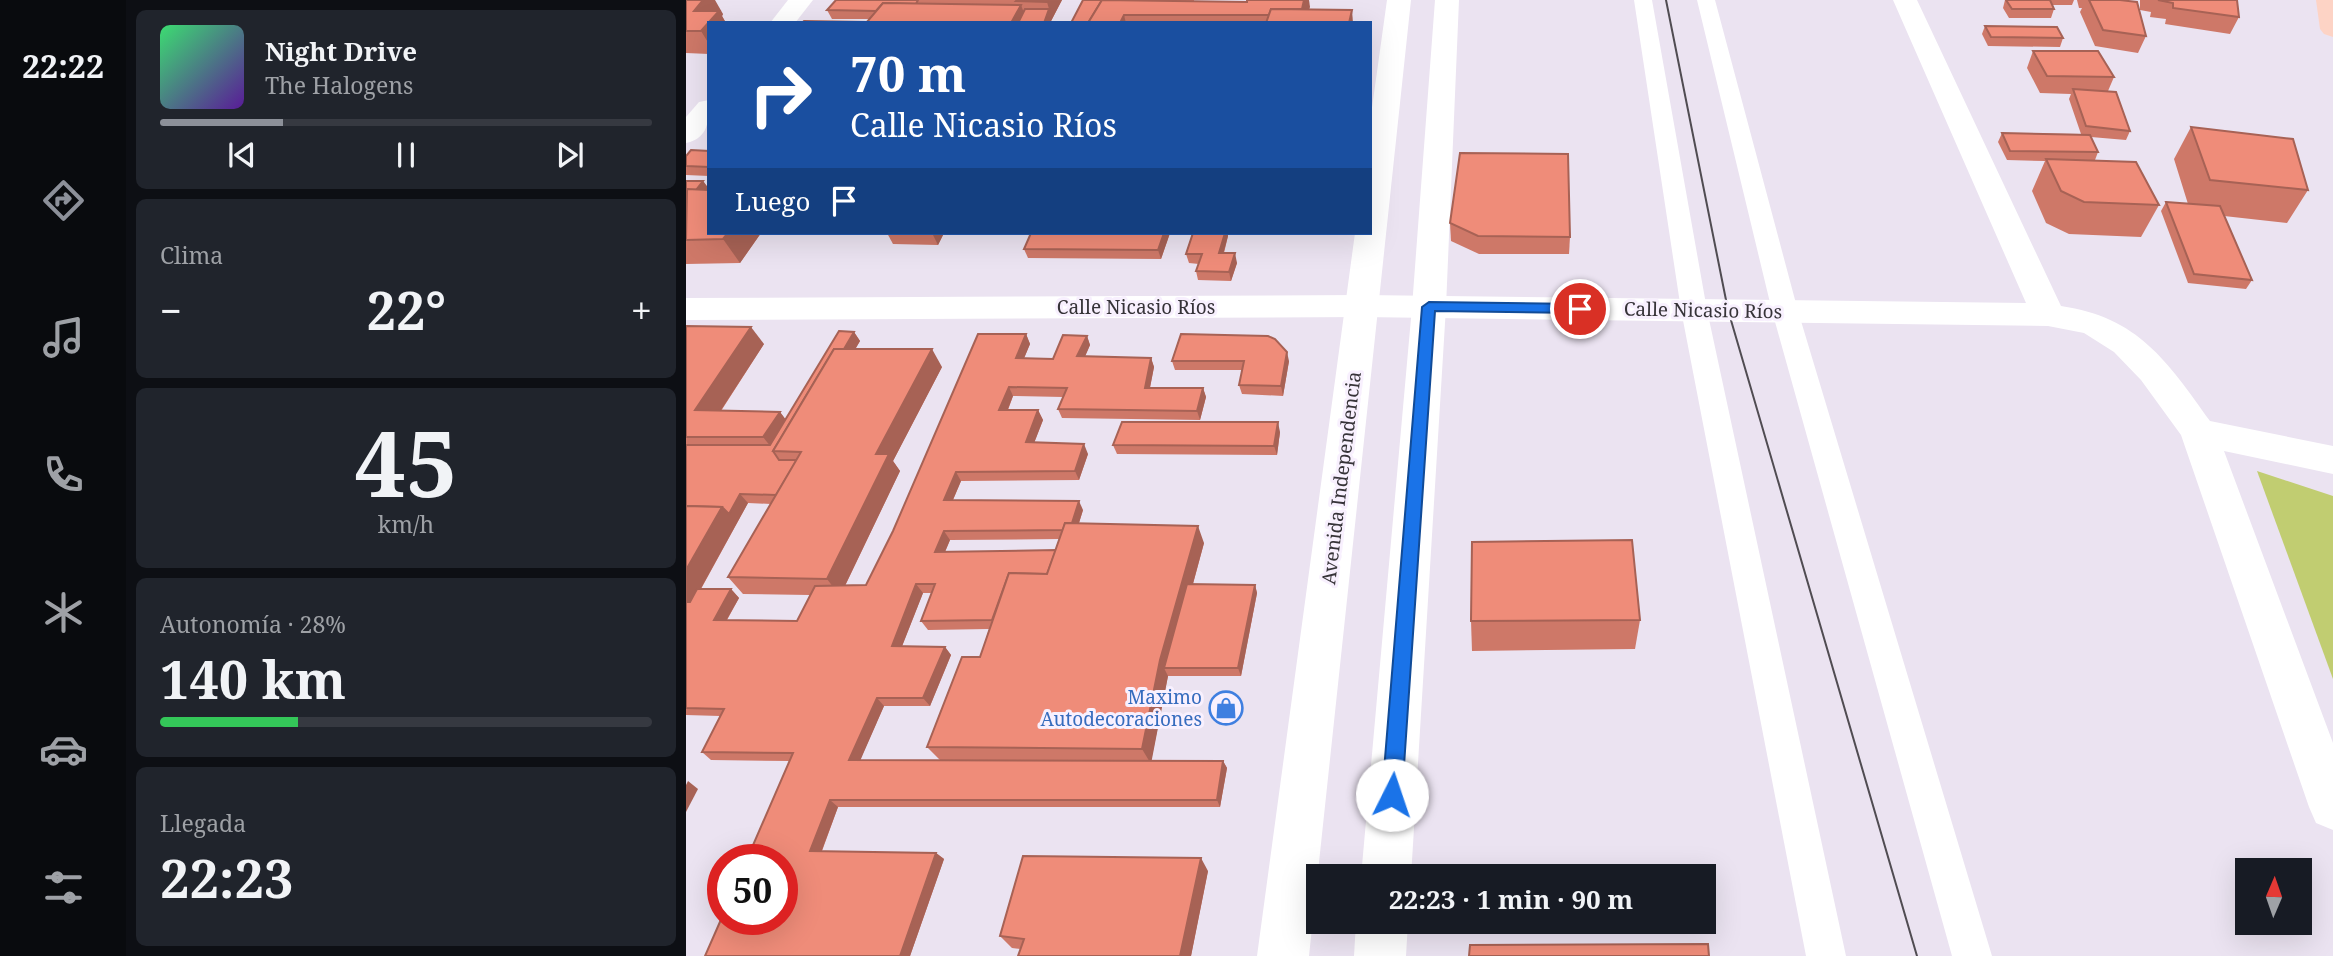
<!DOCTYPE html>
<html lang="es">
<meta charset="utf-8">
<style>
body{margin:0;font-family:"Noto Serif",serif;background:#20242c;color:#f1f3f6;height:100vh;display:flex;flex-direction:column;font-size:26px;white-space:nowrap}
*{box-sizing:border-box;margin:0}
p{font-size:23px;color:#9ea1a6}
.icon{flex:none;width:38px;height:38px;fill:none;stroke:currentColor;stroke-width:2;stroke-linecap:round;stroke-linejoin:round}
.map{position:relative;flex:1;overflow:hidden}
.sheet{display:flex;flex-direction:column;gap:10px;padding:10px;background:#0d0f14;width:560px}
.sheet>*{flex:none}
.hud{position:absolute;left:21px;top:21px;width:665px;height:214px;border-radius:0px;box-shadow:0 7px 28px #0002;background:#1a4fa0;color:#fff;overflow:hidden}
.needle{width:46px;rotate:2deg}
.controls{position:absolute;left:1549px;top:858px;display:grid;gap:14px}
.controls a{display:grid;place-items:center;width:77px;height:77px;border-radius:0px;background:#171b24;box-shadow:0 7px 28px #0002;font-size:35px}
.speed{position:absolute;left:21px;top:844px;display:flex;gap:14px;font-size:35px;font-weight:700;text-align:center}
.speed>*{display:grid;place-content:center;width:91px;height:91px;border-radius:50%;background:#171b24;box-shadow:0 7px 28px #0002;line-height:1}
.speed .limit{border:10px solid #d22;background:#fff;color:#111}
.pin{position:absolute;display:grid;place-items:center;width:60px;height:60px;color:#fff;margin:-30px;border:4px solid #fff;border-radius:50%;box-shadow:0 2px 7px #0007}
.me{position:absolute;width:77px;margin:-38px;rotate:4deg;stroke-linejoin:round;filter:drop-shadow(0 0 5px #0008)}
.turn{display:flex;align-items:center;gap:24px;height:147px;padding:0 28px;font-size:32px}
.turn .icon{width:91px;height:91px;stroke-width:2.5}
.turn b{display:block;font-size:49px;line-height:60px}
.then{display:flex;align-items:center;height:66px;padding:0 28px;background:#0003;gap:14px;font-size:26px}
.big{font-size:52px;font-weight:700;line-height:1.1}
.sheet .tile{flex:1;display:flex;flex-direction:column;justify-content:center;gap:10px;min-width:0;padding:0 24px;border-radius:10px;background:#20242c}
.sheet .dial{align-items:center;gap:0}
.dial b{font-size:91px;line-height:1}
.song{display:flex;align-items:center;gap:21px}
.cover{width:84px;height:84px;border-radius:10px;background:linear-gradient(135deg,hsl(140 70% 55%),hsl(270 70% 35%))}
.played{height:7px;border-radius:4px;background:linear-gradient(90deg,#8c9099 25%,#363941 25%)}
.keys{display:flex;justify-content:space-around;direction:ltr}
.heat{display:flex;justify-content:space-between;align-items:center;font-size:38px;direction:ltr}
.charge{height:10px;border-radius:5px;background:linear-gradient(90deg,#34c759 28%,#363941 0)}
.trip{position:absolute;left:620px;top:864px;width:410px;height:70px;border-radius:0px;background:#171b24;box-shadow:0 7px 28px #0002;font-weight:700;line-height:70px;text-align:center}
main{display:flex;flex:1;min-height:0}
.tab-bar{display:flex;flex-direction:column;width:126px;justify-content:space-around;align-items:center;background:#090b0e;color:#9ea1a6}
.tab-bar .icon{width:49px;height:49px}
.tab-bar .active{color:#8c9099}
.tab-bar b{font-size:32px;color:#f1f3f6}
.map>svg:first-child{display:block}
.green{fill:#c1cd71}
.lines{fill:none;stroke-linecap:round;stroke-linejoin:round}
.lane{fill:#fff;fill-rule:evenodd}
.street{fill:#fff;fill-rule:evenodd}
.secondary{fill:#fff;fill-rule:evenodd}
.primary{fill:#fdd3c5;fill-rule:evenodd}
.tram{stroke:#504c52;stroke-width:2}
.wall{fill:#ce7868;fill-rule:evenodd}
.shaded-wall{fill:#a76255}
.building{fill:#ef8c79;stroke:#a76255;stroke-width:2}
.route{fill:#1a73e8;stroke:#114b97;stroke-width:2}
.labels{text-anchor:middle;dominant-baseline:central;stroke-width:6;stroke-linejoin:round;paint-order:stroke}
.street-label{font-size:19px;fill:#363338;stroke:#f8f0fe}
.shop-label{font-size:19px;fill:#366cbe;stroke:#f8f0fe;text-anchor:end}
</style>
<main>
<nav class="tab-bar">
<b>22:22</b>
<svg class="icon active" aria-label="directions" viewBox="0 0 24 24"><path d="M12 3l9 9-9 9-9-9zM9 14v-3h6M13 9l2 2-2 2"/></svg>
<svg class="icon" aria-label="music" viewBox="0 0 24 24"><path d="M9 18V5l10-2v13"/><circle cx="6" cy="18" r="3"/><circle cx="16" cy="16" r="3"/></svg>
<svg class="icon" aria-label="phone" viewBox="0 0 24 24"><path d="M5 4h4l2 5-3 2q2 4 5 5l2-3 5 2v4C11 20 4 13 5 4z"/></svg>
<svg class="icon" aria-label="climate" viewBox="0 0 24 24"><path d="M12 3v18M4 7l16 10M4 17L20 7"/></svg>
<svg class="icon" aria-label="car" viewBox="0 0 24 24"><path d="M5 17H2v-5l4-1 3-4h7l3 4 3 1v5h-3M9 17h6M6 11h13"/><circle cx="7" cy="17" r="2"/><circle cx="17" cy="17" r="2"/></svg>
<svg class="icon" aria-label="filters" viewBox="0 0 24 24"><path d="M4 7h16M4 17h16"/><circle cx="9" cy="7" r="2"/><circle cx="15" cy="17" r="2"/></svg>
</nav>
<section class="sheet">
<div class="tile">
<div class="song"><i class="cover"></i><div><b>Night Drive</b><p>The Halogens</p></div></div>
<div class="played"></div>
<div class="keys"><svg class="icon" aria-label="previous" viewBox="0 0 24 24"><path d="M18 5L8 12l10 7zM5 5v14"/></svg><svg class="icon" aria-label="pause" viewBox="0 0 24 24"><path d="M8 5v14M16 5v14"/></svg><svg class="icon" aria-label="next" viewBox="0 0 24 24"><path d="M6 5l10 7-10 7zM19 5v14"/></svg></div>
</div>
<div class="tile"><p>Clima</p>
<div class="heat"><a>−</a><b class="big">22°</b><a>+</a></div>
</div>
<div class="tile dial"><b>45</b><p>km/h</p></div>
<div class="tile"><p>Autonomía · 28%</p><b class="big">140 km</b><div class="charge"></div></div>
<div class="tile"><p>Llegada</p><b class="big">22:23</b></div>
</section>
<div class="map">
<svg width="1647" height="956" viewBox="0 0 1647 956">
<rect width="100%" height="100%" fill="#ebe3f1"/>
<path class="green" d="M1571 471 1647 496V679Z"/>
<g class="lines">
<g class="lane">
<path d="M948 0H966L1021 310 1160 956H1120L995 310Z"/>
<path d="M1011 0H1029L1112 311 1306 956H1266L1086 311Z"/>
</g>
<g class="street">
<path d="M102 0H127L109 23H84Z"/>
<path d="M1207 0H1231L1375 306C1452 317 1481 361 1524 421L1647 446V474L1538 451 1647 743V830L1630 823 1623 807 1495 435 1455 380 1428 352 1398 333 1362 326 676 317 0 320V298L676 295 1340 303Z"/>
<path d="M23 100C23 120 23 138 0 143V117L13 102Z"/>
</g>
<g class="secondary">
<path d="M701 0H725L623 956H571L669 233H684V122Z"/>
<path d="M749 0H773L760 307 725 877H675L726 307Z"/>
<path d="M670 922H722L720 956H668Z"/>
</g>
<path class="primary" d="M1630 0H1647V37L1638 34 1634 29Z"/>
<path class="tram" d="M980 0 1042 310 1231 956"/>
</g>
<g class="wall">
<path d="M0 0 37 14 36 16 40 23H23V54L0 53Z"/>
<path d="M150 0H376L364 23H116L181 22 183 19H146L141 10Z"/>
<path d="M397 0H508V1L561 2V0H643H623V9L667 23H385Z"/>
<path d="M1319 0H1388L1386 5H1366L1368 9 1365 18H1323L1317 8Z"/>
<path d="M1391 0H1443V1L1460 36 1452 53 1409 46 1394 12 1396 8H1393Z"/>
<path d="M1454 0H1551L1553 17 1544 34 1479 24 1480 19 1464 17 1465 12 1454 10Z"/>
<path d="M1299 26 1377 38 1374 47 1302 46 1296 34Z"/>
<path d="M1347 51 1428 77 1422 91 1444 131 1440 140 1405 137 1412 152 1409 160 1473 205 1455 237 1383 234 1360 223 1346 191 1359 161 1321 160 1312 142 1316 133 1395 134 1383 99 1385 94 1354 93 1341 68Z"/>
<path d="M1505 127 1622 190 1601 223 1538 216 1566 280 1560 289 1502 283 1475 211 1480 202 1502 204 1488 159Z"/>
<path d="M23 151V176L0 175V156Z"/>
<path d="M0 181H17L23 189V233H75L54 263 0 264Z"/>
<path d="M764 223 884 237 883 254H793L765 241Z"/>
<path d="M201 233H258L252 245 207 244Z"/>
<path d="M345 233H484L475 259 342 258 338 249Z"/>
<path d="M507 233H542V236L538 253 551 263 545 281 512 280 510 271 513 264 503 263 500 254Z"/>
<path d="M0 326 78 344 35 411 94 412 99 419 168 332 174 341 169 349 256 367 207 461 214 471 159 586 180 585 340 334 344 344 338 358 367 359 401 336 404 345 399 356 465 358 468 367 464 388H517L520 397 514 420 376 418 372 409 377 397 327 396 322 410H352L357 420 348 443 402 454 393 480 275 481 267 500 397 510 393 523 518 543 507 584 569 585 571 593 555 676H482L465 761H537L541 768 534 807H152L136 851 250 853 258 859 224 956H19L104 761 25 760 16 752 34 716 0 715ZM62 503 85 504 42 577 57 594 124 595 111 621 41 620 53 598 45 589H15ZM373 539 370 550 259 552 264 540ZM237 593H246L235 621 242 630 303 629 294 657 241 747 254 760H174L198 706H244L265 655 259 647 216 646Z"/>
<path d="M486 361H603L597 396 556 394 553 385 556 370H489Z"/>
<path d="M594 432 591 455 431 454 427 445Z"/>
<path d="M954 620 949 649 786 651 785 621Z"/>
<path d="M522 871 505 956H332L335 949 326 948 314 936Z"/>
</g>
<g class="shaded-wall">
<path d="M14 0H29L37 14 36 16 40 23H23V44L15 31 8 11Z"/>
<path d="M362 0H376L364 23H358L363 9 361 2Z"/>
<path d="M618 0H623L624 7 619 23 614 15Z"/>
<path d="M335 5 341 21 340 23H325Z"/>
<path d="M666 10 667 23H663Z"/>
<path d="M438 15 440 23H434Z"/>
<path d="M17 181 23 189 0 202Z"/>
<path d="M42 233H75L54 263 37 239Z"/>
<path d="M246 233H258L252 245Z"/>
<path d="M478 233H484L475 259 472 250Z"/>
<path d="M539 233H542V236L535 262 533 253Z"/>
<path d="M549 253 551 263 545 281 543 272Z"/>
<path d="M65 327 78 344 24 427 9 410Z"/>
<path d="M168 332 174 341 110 452H98Z"/>
<path d="M340 334 344 344 334 368 330 358Z"/>
<path d="M401 336 404 345 395 366 391 356Z"/>
<path d="M246 349 256 367 207 461 214 471 154 596 141 579 190 454Z"/>
<path d="M601 352 603 361 597 396 595 386Z"/>
<path d="M465 358 468 367 462 397 459 388Z"/>
<path d="M323 387 327 396 318 419 313 410Z"/>
<path d="M517 388 520 397 514 420 511 411Z"/>
<path d="M352 410 357 420 345 451 340 442Z"/>
<path d="M94 412 107 429 89 452 77 437Z"/>
<path d="M592 422 594 432 591 455 588 446Z"/>
<path d="M398 444 402 454 393 480 389 471Z"/>
<path d="M270 472 275 481 263 509 258 500Z"/>
<path d="M54 494 62 503 3 610 0 608V570L36 507Z"/>
<path d="M393 501 397 510 388 539 383 530Z"/>
<path d="M512 526 518 543 484 668H478L482 676 465 764 456 749 474 660Z"/>
<path d="M258 531 264 540 255 561 249 552Z"/>
<path d="M230 584 237 593 213 654 206 646Z"/>
<path d="M569 585 571 593 555 676 552 668Z"/>
<path d="M45 589 53 598 36 628 28 620Z"/>
<path d="M259 647 265 655 244 706 237 698Z"/>
<path d="M191 698 198 706 171 768 163 760Z"/>
<path d="M537 761 541 768 534 807 531 800Z"/>
<path d="M2 781 12 789 0 812V785Z"/>
<path d="M144 800 152 807 133 858 124 851Z"/>
<path d="M250 853 258 859 224 956H214Z"/>
<path d="M515 858 522 871 505 956H494Z"/>
</g>
<g class="building">
<path d="M0 0H17L8 11H33L15 31H0Z"/>
<path d="M150 0H232L230 4 197 3 190 11 141 10Z"/>
<path d="M331 0H362L361 2 330 1Z"/>
<path d="M397 0H416L402 23H385Z"/>
<path d="M416 0 561 2V0H618L616 9H585L583 15H438L434 23H402Z"/>
<path d="M1320 0H1364L1368 9H1326Z"/>
<path d="M1403 0H1434L1451 2 1460 36 1417 30Z"/>
<path d="M1472 0H1551L1553 17 1487 8V3Z"/>
<path d="M197 3 335 5 325 23H116L118 21 181 22Z"/>
<path d="M339 9H363L358 23H332Z"/>
<path d="M585 9 666 10 663 23H580Z"/>
<path d="M1299 26 1371 27 1377 38 1305 37Z"/>
<path d="M1347 51H1412L1428 77 1361 76Z"/>
<path d="M1387 89 1430 92 1444 131 1400 126Z"/>
<path d="M1505 127 1607 139 1622 190 1524 180Z"/>
<path d="M1316 133 1404 135 1412 152 1324 151Z"/>
<path d="M5 150 23 151V167L0 166V156Z"/>
<path d="M774 153 882 154 884 237 792 236 764 223Z"/>
<path d="M1360 159 1450 162 1473 205 1398 202 1375 191Z"/>
<path d="M0 181H17L10 190H0Z"/>
<path d="M1 189 23 190V233H42L37 239 0 240Z"/>
<path d="M1480 202 1534 206 1566 280 1508 274Z"/>
<path d="M345 233H478L472 250 338 249Z"/>
<path d="M507 233H539L533 253H549L543 272 510 271 516 254H500Z"/>
<path d="M0 326 65 327 9 410 94 412 77 437H0Z"/>
<path d="M153 331 168 332 158 349H148L87 451 93 460H111L90 495 54 494 43 514 36 507 0 506V445H84Z"/>
<path d="M292 334H340L330 358 367 359 377 335 401 336 391 356 465 358 459 388H517L511 411 372 409 381 388 323 387 313 410H352L340 442 398 444 389 471 270 472 258 500 393 501 386 523H379L377 530 258 531 249 552 370 550 361 574 323 573 306 620 235 621 249 584H230L206 646 259 647 237 698H191L163 760 537 761 531 800H144L124 851 250 853 214 956H19L37 915V919H96V859H61L107 753 16 752 38 709 0 708V602H4L11 589H45L28 620 111 621 129 586 180 585 207 531Z"/>
<path d="M495 334 582 336 589 339 601 352 595 386 553 385 558 361H486Z"/>
<path d="M148 349H246L190 454H203L141 579 42 577 115 452 87 451Z"/>
<path d="M436 422H592L588 446 427 445Z"/>
<path d="M0 506 36 507 0 570Z"/>
<path d="M379 523 512 526 474 660 456 749 241 747 276 657H294L323 573 361 574Z"/>
<path d="M946 540 954 620 785 621 786 542Z"/>
<path d="M501 584 569 585 552 668H478Z"/>
<path d="M337 856 515 858 494 956H332L338 939 314 936Z"/>
<path d="M1022 944 1023 956H783L784 945Z"/>
</g>
<path class="route" d="M743 302 894 304 901 309 894 313 749 311 716 795 713 802 706 805 699 802 696 795 736 307Z"/>
<defs>
<symbol id="shop-ring" viewBox="-11 -11 22 22"><circle r="9.5" fill="#f8f0fe" stroke="#3f7fe0" stroke-width="1.5"/><path d="M-5-2.5h2.3a2.7 3.5 0 0 1 5.4 0H5L5.5 6h-11ZM-1.5-2.5h3a1.5 2.3 0 0 0-3 0Z" fill="#3f7fe0"/></symbol>
</defs>
<g fill-rule="evenodd">
<use href="#shop-ring" x="521" y="689" width="38" height="38"/>
</g>
<g class="labels">
<g class="street-label">
<text x="450" y="307">Calle Nicasio Ríos</text>
<text transform="translate(1017 310) rotate(1)">Calle Nicasio Ríos</text>
<text transform="translate(655 478) rotate(-83)">Avenida Independencia</text>
</g>
<g class="shop-label">
<text x="516" y="697">Maximo<tspan x="516" dy="22">Autodecoraciones</tspan></text>
</g>
</g>
</svg>
<div class="controls">
<a><svg class="needle" viewBox="-14 -14 28 28"><path d="M0-13l5 13h-10z" fill="#e53935"/><path d="M0 13l5-13h-10z" fill="#9ea1a6"/></svg></a>
</div>
<div class="speed"><div class="limit">50</div></div>
<div class="pin" style="left:894px;top:309px;background:#d93025"><svg class="icon" aria-label="arrive" viewBox="0 0 24 24"><path d="M6 21V4h12l-3 4 3 4H6"/></svg></div>
<svg class="me" style="left:706px;top:795px" viewBox="-20 -20 40 40"><circle r="19" fill="#fff"/><path d="M0-13L10 11 0 6-10 11z" fill="#1a73e8"/></svg>
<div class="trip">22:23 · 1 min · 90 m</div>
<div class="hud">
<div class="turn"><svg class="icon" aria-label="right" viewBox="0 0 24 24"><path d="M7 20v-9h11M14 6l5 5-5 5"/></svg><div><b>70 m</b>Calle Nicasio Ríos</div></div>
<div class="then">Luego<svg class="icon" aria-label="arrive" viewBox="0 0 24 24"><path d="M6 21V4h12l-3 4 3 4H6"/></svg></div>
</div>
</div>
</main>
